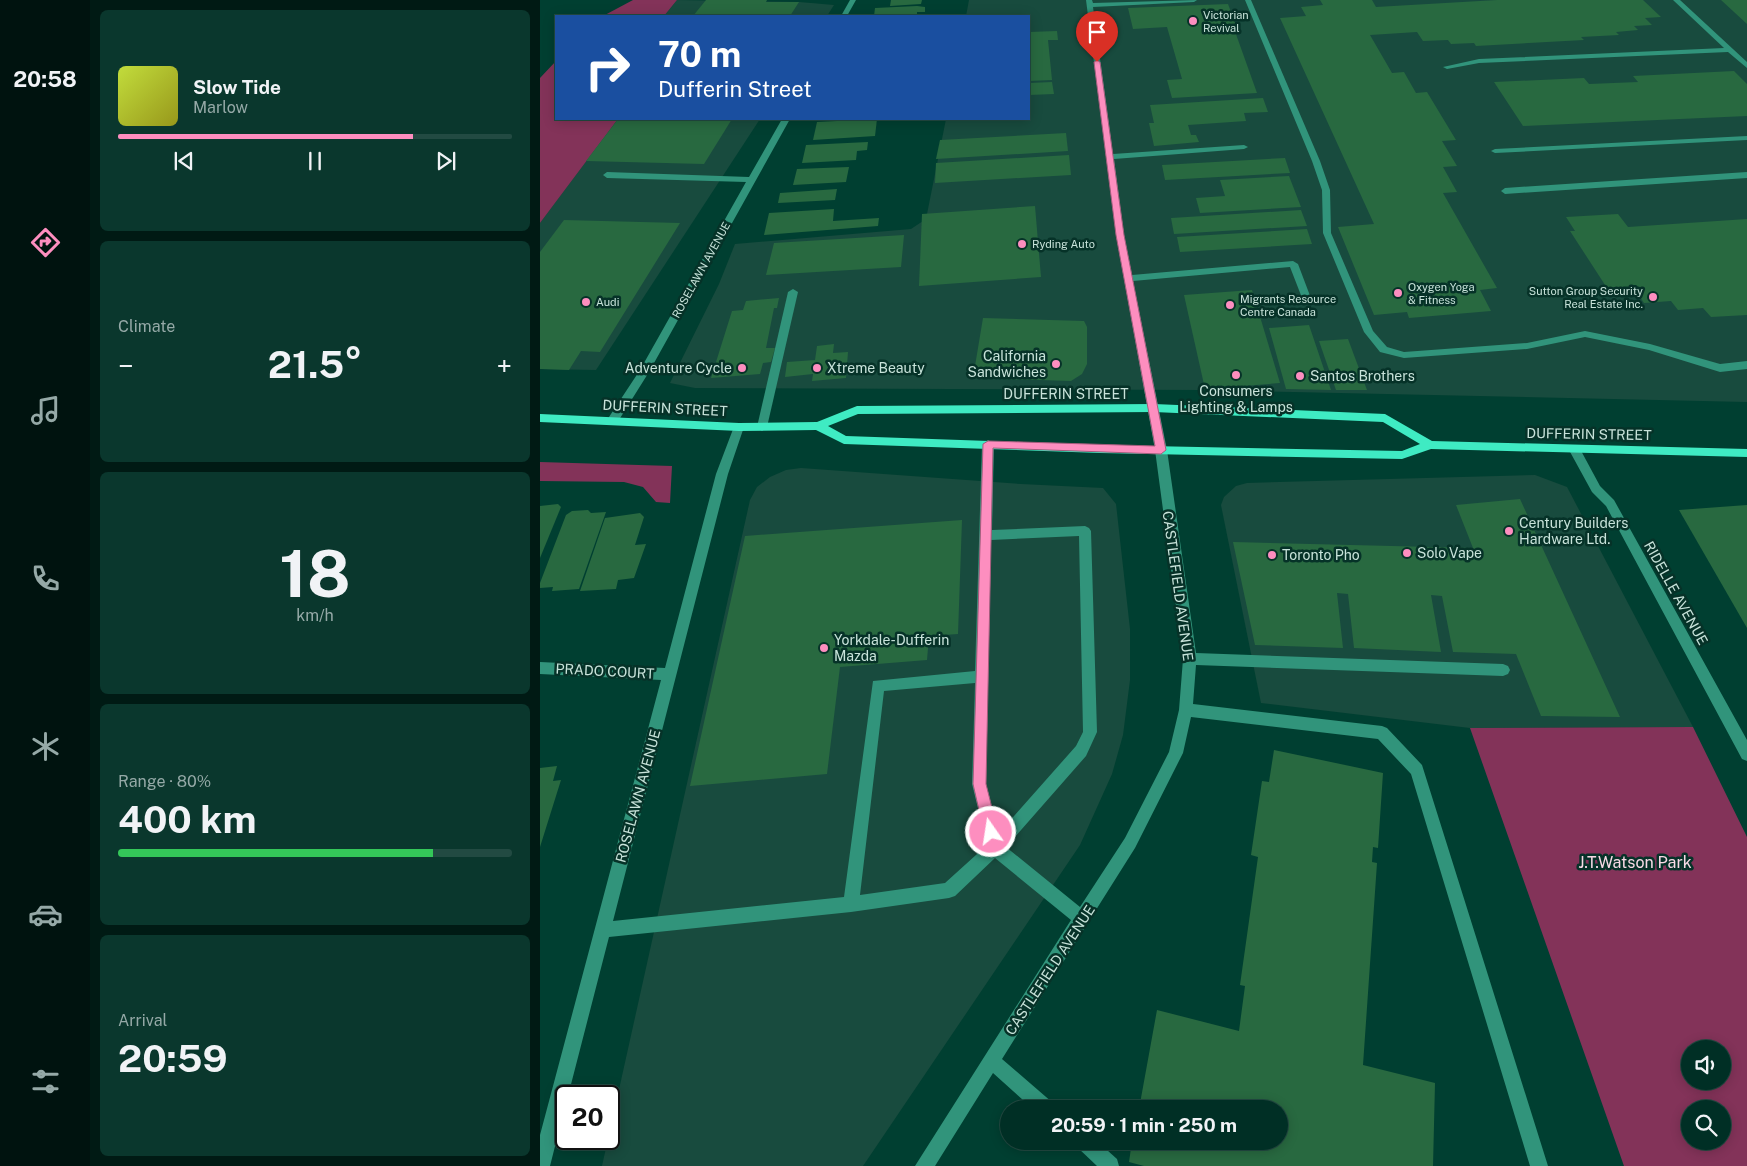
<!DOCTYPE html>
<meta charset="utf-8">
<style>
body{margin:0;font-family:"Public Sans",sans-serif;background:#0a372d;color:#f1f3f6;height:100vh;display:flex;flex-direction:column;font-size:19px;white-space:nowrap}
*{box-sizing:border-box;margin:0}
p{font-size:16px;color:#95a9a7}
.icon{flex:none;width:28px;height:28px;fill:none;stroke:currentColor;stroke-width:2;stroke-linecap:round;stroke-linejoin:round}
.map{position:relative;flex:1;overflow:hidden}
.details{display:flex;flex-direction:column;gap:10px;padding:10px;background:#001a14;width:450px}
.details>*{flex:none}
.banner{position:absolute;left:15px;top:15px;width:475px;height:105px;border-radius:0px;box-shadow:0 2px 12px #0003,0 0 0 1px #224a42;background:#1a4fa0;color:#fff;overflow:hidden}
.fabs{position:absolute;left:1141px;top:1040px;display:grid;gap:10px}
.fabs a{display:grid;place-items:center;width:50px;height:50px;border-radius:50%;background:#002f25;box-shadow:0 2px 12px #0003,0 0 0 1px #224a42;font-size:25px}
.speed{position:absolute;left:15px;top:1085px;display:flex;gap:10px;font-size:25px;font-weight:700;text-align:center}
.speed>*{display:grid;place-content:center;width:65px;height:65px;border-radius:50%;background:#002f25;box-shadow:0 2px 12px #0003,0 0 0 1px #224a42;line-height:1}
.speed .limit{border:2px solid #111;border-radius:8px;background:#fff;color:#111}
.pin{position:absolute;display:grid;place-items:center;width:42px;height:42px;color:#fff;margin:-51px -21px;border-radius:50% 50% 50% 0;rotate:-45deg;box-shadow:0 0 5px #0007}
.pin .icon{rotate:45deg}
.me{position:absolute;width:55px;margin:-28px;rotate:347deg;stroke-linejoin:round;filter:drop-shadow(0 0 4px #0008)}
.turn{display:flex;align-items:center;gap:18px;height:105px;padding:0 20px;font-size:22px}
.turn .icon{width:65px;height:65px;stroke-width:2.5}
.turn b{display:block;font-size:35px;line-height:42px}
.big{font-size:38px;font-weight:700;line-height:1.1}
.details .card{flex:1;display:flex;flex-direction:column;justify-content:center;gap:8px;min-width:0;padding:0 18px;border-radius:8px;background:#0a372d}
.details .dial{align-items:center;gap:0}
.dial b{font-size:65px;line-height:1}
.song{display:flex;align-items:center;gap:15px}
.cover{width:60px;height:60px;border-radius:8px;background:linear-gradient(135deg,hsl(70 70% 55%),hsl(60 70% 35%))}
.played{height:5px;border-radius:2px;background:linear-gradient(90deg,#fd8ebf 75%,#224a42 75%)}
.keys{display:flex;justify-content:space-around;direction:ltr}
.heat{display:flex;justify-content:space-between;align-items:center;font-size:28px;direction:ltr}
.charge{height:8px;border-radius:4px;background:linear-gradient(90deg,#34c759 80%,#224a42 0)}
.trip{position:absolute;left:460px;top:1100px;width:288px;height:50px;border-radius:25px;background:#002f25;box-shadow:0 2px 12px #0003,0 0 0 1px #224a42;font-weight:700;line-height:50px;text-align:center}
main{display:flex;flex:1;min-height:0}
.menu{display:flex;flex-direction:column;width:90px;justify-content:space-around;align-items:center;background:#00130f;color:#95a9a7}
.menu .icon{width:35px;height:35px}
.menu .selected{color:#fd8ebf}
.menu b{font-size:22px;color:#f1f3f6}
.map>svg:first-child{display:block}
.built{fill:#184b3e}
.green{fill:#833359;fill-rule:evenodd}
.building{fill:#286940}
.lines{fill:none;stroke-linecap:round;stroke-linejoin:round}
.minor{fill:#31947b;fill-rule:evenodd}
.major{fill:#3febc3;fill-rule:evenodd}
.route{fill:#fd8ebf;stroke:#a45c7c}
.poi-dot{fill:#fd8ebf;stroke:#063228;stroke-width:2}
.labels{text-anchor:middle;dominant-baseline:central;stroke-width:5;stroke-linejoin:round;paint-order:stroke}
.far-poi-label{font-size:11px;fill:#c8e3da;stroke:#063228;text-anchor:start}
.far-street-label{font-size:11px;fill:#c8e3da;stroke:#063228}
.poi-label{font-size:14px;fill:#c8e3da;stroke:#063228;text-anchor:start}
.street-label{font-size:14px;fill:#c8e3da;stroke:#063228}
.near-park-label{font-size:16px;fill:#f9dae6;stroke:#063228}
</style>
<main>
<nav class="menu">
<b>20:58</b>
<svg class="icon selected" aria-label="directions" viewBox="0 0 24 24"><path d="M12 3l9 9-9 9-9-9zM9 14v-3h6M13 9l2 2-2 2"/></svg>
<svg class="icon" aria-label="music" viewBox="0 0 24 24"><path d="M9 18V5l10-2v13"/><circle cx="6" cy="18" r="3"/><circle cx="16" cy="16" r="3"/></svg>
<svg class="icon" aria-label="phone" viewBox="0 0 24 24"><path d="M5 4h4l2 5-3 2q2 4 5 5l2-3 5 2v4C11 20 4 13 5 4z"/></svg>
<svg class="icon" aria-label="climate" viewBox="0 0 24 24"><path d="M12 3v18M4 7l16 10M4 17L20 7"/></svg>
<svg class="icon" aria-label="car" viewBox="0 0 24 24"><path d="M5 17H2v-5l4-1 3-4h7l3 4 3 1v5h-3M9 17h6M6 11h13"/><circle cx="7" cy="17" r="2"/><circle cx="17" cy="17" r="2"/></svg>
<svg class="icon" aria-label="filters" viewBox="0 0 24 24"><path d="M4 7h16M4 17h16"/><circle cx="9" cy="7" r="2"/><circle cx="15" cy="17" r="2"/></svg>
</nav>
<section class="details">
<div class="card">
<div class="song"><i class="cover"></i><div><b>Slow Tide</b><p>Marlow</p></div></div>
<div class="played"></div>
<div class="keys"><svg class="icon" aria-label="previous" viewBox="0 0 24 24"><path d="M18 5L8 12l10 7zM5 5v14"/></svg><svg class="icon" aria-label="pause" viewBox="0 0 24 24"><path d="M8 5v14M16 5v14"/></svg><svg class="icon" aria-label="next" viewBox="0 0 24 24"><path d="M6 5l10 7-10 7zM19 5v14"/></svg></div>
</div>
<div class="card"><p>Climate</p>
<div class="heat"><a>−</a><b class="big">21.5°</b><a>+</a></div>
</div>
<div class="card dial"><b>18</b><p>km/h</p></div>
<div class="card"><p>Range · 80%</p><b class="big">400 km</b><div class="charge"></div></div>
<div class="card"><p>Arrival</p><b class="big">20:59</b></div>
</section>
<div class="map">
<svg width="1207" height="1166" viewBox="0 0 1207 1166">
<rect width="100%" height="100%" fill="#003f31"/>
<g class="built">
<path d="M137 0 259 2 294 5 287 16H124Z"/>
<path d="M429 0H1207V402L664 390 155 388 130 383 179 284 195 244 371 229 386 219 406 119H489V16H426Z"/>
<path d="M78 119H220L56 370 0 369V223Z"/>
<path d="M261 468 481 484 563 488 576 504 590 629V680L583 735 572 774 540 845 323 1166H62L210 500 217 487 230 477 246 470Z"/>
<path d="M995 475 1027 487 1153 727 930 728 721 703 681 505 684 497 696 486 707 483Z"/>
</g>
<g class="green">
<path d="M93 0H137L124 16H63Z"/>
<path d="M16 61V119H78L0 223V78Z"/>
<path d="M0 462 132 466 130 503 116 502 103 487 84 482 0 481Z"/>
<path d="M1153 727 1207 837V1166H1084L930 728ZM1150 1049H1182V1081H1150ZM1150 1109H1182V1141H1150Z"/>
</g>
<g class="building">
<path d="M166 0H227L226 2H259L250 16H153Z"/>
<path d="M351 0H382L381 4 350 6Z"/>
<path d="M780 0H832L836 7 957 0H1103L1121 17 1105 18 1112 25 1094 26 1098 30 1076 32 1079 35 1041 37 1044 40 936 46 934 43 911 44 908 40 883 41 877 32 830 35 852 73 864 72 876 93 887 92 916 140 902 141 917 166 903 167 917 192 903 193 957 288 940 290 951 311 869 318 867 312 834 315 798 227 834 224 740 18 766 16 761 7 783 5Z"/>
<path d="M1181 0H1207V24Z"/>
<path d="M688 4 697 28H694L697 37 717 93 632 98 627 80 642 79 627 27 593 29 588 8Z"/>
<path d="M377 6 385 7V12H377V16H334L335 8Z"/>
<path d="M517 31 518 40H508L512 80 489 81V32Z"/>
<path d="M1194 71 1207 84V116L983 126 954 82 1044 78 1049 84 1098 82 1093 76Z"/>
<path d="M512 82 514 94 489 95V83Z"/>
<path d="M723 98 728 112 704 113 706 121 648 125 651 135H656L659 142 614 146 609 123H614L610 105Z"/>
<path d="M78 119H192L164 164 46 161Z"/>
<path d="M337 119 335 136 273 140 277 122Z"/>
<path d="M526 133 528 151 396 159 400 140Z"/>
<path d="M328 142 327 150 317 151 316 160 262 163 266 145Z"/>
<path d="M529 155 531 175 395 183 396 163Z"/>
<path d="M745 158 750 173 625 180 622 165Z"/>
<path d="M309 167 306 182 253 185 257 169Z"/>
<path d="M749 176 761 207 660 213 656 198 685 196 680 180Z"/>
<path d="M297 189 295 200 238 203 240 193Z"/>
<path d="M495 206 501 277 379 286 382 214Z"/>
<path d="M294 209 293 221 339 218 338 226 224 235 229 213Z"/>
<path d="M761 210 767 226 634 234 631 218Z"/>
<path d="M1078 214 1088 227 1207 219V315L1171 317 1163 308 1138 310 1131 301 1104 303 1098 294 1085 295 1079 287 1067 288 1030 231H1035L1026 217Z"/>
<path d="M24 220 140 223 60 352 41 351 29 370 0 369V252Z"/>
<path d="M767 229 772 244 640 252 637 237Z"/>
<path d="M364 235 361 267 226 275 234 243Z"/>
<path d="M712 290 740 383 665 389 644 295Z"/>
<path d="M239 298 237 308H234L226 348H235L231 362 223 363 220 374 171 378 192 311 203 310 206 301Z"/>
<path d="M443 318 544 321 547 327V364L542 374 531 381 433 378Z"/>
<path d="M769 325 791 390 746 389 729 328Z"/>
<path d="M808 339 827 390H796L779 341Z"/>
<path d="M294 344 293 353 308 352 306 378 272 381 273 374 245 377 247 362 275 360 277 346Z"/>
<path d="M980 499 1080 717 1001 716 976 654 913 652 902 596 891 595 901 652 814 648 808 594 797 593 803 648 715 645 693 542 933 548 916 505Z"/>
<path d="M18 504 21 507 0 558V506Z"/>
<path d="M1207 505V628L1139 510Z"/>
<path d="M48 510 51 513 66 512 39 589 12 591 13 587 0 588V583L26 515 32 511Z"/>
<path d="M100 513 104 517 95 545 106 544 94 578 78 580 76 589 40 591 65 518Z"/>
<path d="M422 520 418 634 389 636 387 660 300 667 287 774 150 786 205 536Z"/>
<path d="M734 750 843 773 838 848 833 847 832 862 837 863 823 1065 895 1083 893 1166H604L589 1162 592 1141H739V1109H599L617 1010 699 1031 705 986 700 985 718 857 711 855 722 781 729 782Z"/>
<path d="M17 766 13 781 21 780 0 847V768Z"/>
</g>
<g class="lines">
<g class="minor">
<path d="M310 0H316L307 16H301Z"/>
<path d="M546 0H552L553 3 657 0 654 2 553 7 573 154 704 145 708 147 704 149 574 159 584 235 592 275 753 261 758 264 772 301 770 303H764L750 267 593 281 627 450 656 653 963 664 968 666 970 670 968 674 963 676 656 665 653 704 842 726 847 728 882 765 1008 1166H990L871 774 838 739 651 717 643 753 595 848 462 1059 513 1103 516 1109H493L453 1073 395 1166H375L531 920 455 858 415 896 409 898 311 912 69 937 28 1096H26V1103L10 1166H0V1135L121 680 0 674V662L125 668 176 474 195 424 199 423 204 427 188 474 73 921 304 897 333 681 435 671 442 444 448 440 454 444 452 530 545 526 549 528 551 531 557 732 546 756 466 847 540 907 585 838 629 752 639 710 643 659 615 450 576 235ZM539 536 543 732 536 746 459 833 446 784 451 540ZM435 683 432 784 447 845 405 883 320 895 344 691Z"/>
<path d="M705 0H711L780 161 790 190 791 233 833 331 847 347 864 352 987 343 1045 331 1110 344 1180 364 1207 361V369L1180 372 1109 350 1045 337 987 349 864 358 840 352 824 332 783 233 782 190 772 161Z"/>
<path d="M1133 0H1140L1207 62V68L1188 52 939 63 907 69 903 67 939 59 1184 48Z"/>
<path d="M242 119H250L109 372 77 423H69L68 420 69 417 100 370 206 182 67 178 63 175 67 172 209 177Z"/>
<path d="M1207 136V140L955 153 951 151 955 149Z"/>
<path d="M1207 172V178L965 194 961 191 965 188Z"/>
<path d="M253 289 258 292 227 427 222 431 217 427 248 292Z"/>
<path d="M1035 446 1039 447 1060 486 1074 500 1207 740V761L1202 759 1066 506 1052 492 1029 450Z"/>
<path d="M534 1141H557L577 1159 579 1166H557L537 1147Z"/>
</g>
<path class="major" d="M614 404 845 414 892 441 1207 449V457L891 449 862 459 560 453 304 444 276 430 199 431 0 422V414L199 423 277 422 317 406ZM614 412 843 422 880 444 862 451 560 445 306 436 288 426 318 414Z"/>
</g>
<path class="route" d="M557 60 560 62 584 235 626 450 621 454 453 448 446 784 458 832 456 837 451 839 446 837 444 832 433 784 443 444 448 441 615 446 576 235 554 62Z"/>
<g class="poi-dot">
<circle cx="653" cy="21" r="5"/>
<circle cx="482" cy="244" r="5"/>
<circle cx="858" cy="293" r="5"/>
<circle cx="1113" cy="297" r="5"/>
<circle cx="46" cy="302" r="5"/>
<circle cx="690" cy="305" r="5"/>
<circle cx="516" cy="364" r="5"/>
<circle cx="202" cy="368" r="5"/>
<circle cx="277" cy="368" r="5"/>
<circle cx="696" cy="375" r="5"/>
<circle cx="760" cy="376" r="5"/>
<circle cx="969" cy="531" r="5"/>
<circle cx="867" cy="553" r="5"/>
<circle cx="732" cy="555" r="5"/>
<circle cx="284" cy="648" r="5"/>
</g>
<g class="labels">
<g class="far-poi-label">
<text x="663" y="15">Victorian<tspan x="663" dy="13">Revival</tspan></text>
<text x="492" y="244">Ryding Auto</text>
<text x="868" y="287">Oxygen Yoga<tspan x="868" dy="13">&amp; Fitness</tspan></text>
<text x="1103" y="291" text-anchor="end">Sutton Group Security<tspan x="1103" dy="13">Real Estate Inc.</tspan></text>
<text x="700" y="299">Migrants Resource<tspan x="700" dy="13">Centre Canada</tspan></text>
<text x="56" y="302">Audi</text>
</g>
<g class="far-street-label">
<text transform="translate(161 270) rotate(-61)">ROSELAWN AVENUE</text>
</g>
<g class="poi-label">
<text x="506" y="356" text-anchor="end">California<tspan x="506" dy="16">Sandwiches</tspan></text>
<text x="192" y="368" text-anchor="end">Adventure Cycle</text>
<text x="287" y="368">Xtreme Beauty</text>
<text x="770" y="376">Santos Brothers</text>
<text x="696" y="391" text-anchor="middle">Consumers<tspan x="696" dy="16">Lighting &amp; Lamps</tspan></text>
<text x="979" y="523">Century Builders<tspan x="979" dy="16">Hardware Ltd.</tspan></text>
<text x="877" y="553">Solo Vape</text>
<text x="742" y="555">Toronto Pho</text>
<text x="294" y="640">Yorkdale-Dufferin<tspan x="294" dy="16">Mazda</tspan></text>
</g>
<g class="street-label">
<text x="526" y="394">DUFFERIN STREET</text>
<text transform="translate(125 408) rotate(3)">DUFFERIN STREET</text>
<text transform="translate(1049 434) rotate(1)">DUFFERIN STREET</text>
<text transform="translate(638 586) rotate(82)">CASTLEFIELD AVENUE</text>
<text transform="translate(1136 593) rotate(61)">RIDELLE AVENUE</text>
<text transform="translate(65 671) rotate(3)">PRADO COURT</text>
<text transform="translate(98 796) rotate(-75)">ROSELAWN AVENUE</text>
<text transform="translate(510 970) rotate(-57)">CASTLEFIELD AVENUE</text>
</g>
<g class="near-park-label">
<text x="1095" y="862">J.T.Watson Park</text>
</g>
</g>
</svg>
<div class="fabs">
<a><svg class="icon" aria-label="sound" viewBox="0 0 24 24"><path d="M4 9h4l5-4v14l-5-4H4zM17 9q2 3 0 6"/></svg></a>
<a><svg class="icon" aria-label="search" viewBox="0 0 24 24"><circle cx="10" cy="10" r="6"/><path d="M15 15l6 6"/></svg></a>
</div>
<div class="speed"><div class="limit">20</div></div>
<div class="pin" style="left:557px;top:62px;background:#d93025"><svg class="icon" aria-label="arrive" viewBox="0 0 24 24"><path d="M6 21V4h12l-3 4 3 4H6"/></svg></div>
<svg class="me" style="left:451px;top:832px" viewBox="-20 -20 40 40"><circle r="17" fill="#fd8ebf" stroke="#fff" stroke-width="3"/><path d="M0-11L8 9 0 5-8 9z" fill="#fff"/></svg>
<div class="trip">20:59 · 1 min · 250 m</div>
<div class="banner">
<div class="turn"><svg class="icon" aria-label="right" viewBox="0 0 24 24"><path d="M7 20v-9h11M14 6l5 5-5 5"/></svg><div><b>70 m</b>Dufferin Street</div></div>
</div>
</div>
</main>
